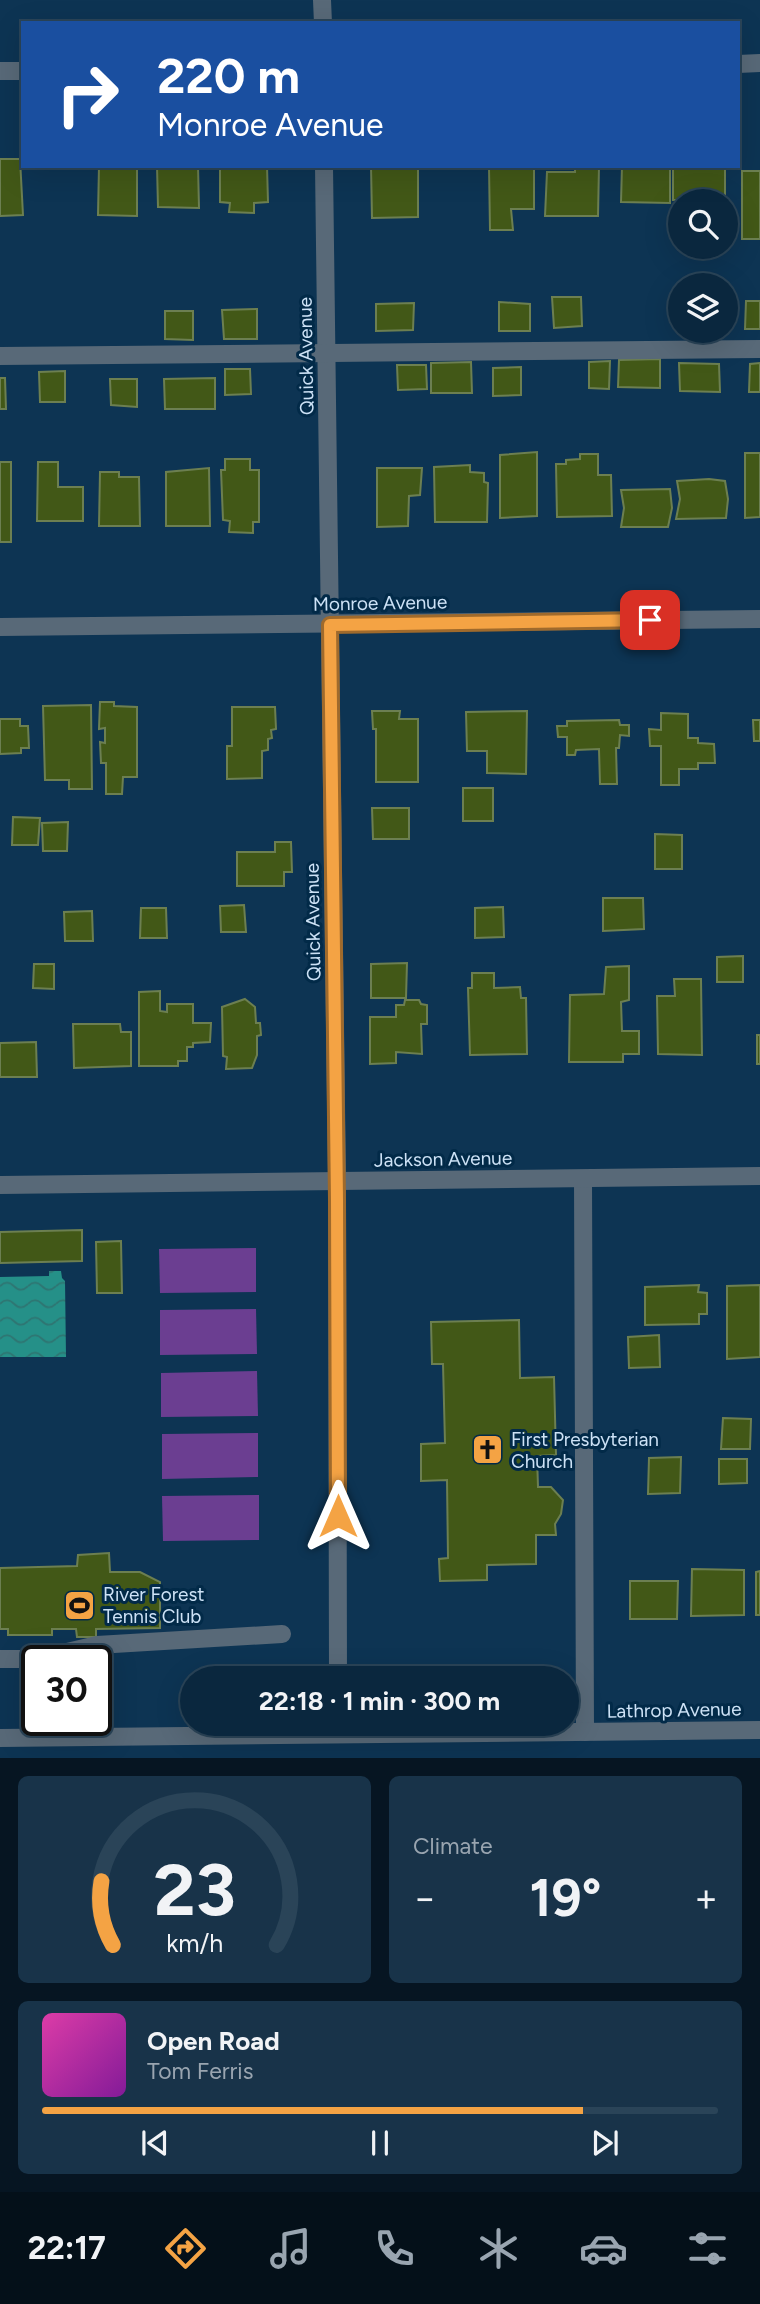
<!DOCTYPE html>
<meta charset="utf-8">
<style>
body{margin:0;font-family:Figtree,sans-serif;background:#183349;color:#f1f3f6;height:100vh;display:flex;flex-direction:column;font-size:26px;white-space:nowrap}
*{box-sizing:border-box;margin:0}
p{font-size:23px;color:#99a5b0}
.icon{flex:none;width:38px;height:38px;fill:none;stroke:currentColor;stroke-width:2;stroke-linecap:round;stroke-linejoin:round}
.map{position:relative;height:1758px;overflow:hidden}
.sheet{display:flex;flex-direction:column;gap:18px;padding:18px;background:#061522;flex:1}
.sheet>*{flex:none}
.guide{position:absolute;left:21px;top:21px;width:719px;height:147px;border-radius:0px;box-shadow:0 7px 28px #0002,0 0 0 2px #2a4458;background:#1a4fa0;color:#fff;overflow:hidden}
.tools{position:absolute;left:668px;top:189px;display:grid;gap:14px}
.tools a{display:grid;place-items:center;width:70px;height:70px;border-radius:50%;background:#0a273e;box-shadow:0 7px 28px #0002,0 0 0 2px #2a4458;font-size:35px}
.speed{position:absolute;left:21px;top:1645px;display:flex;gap:14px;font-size:35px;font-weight:700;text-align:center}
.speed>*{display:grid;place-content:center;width:91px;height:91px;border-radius:50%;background:#0a273e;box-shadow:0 7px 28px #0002,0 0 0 2px #2a4458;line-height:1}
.speed .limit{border:4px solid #111;border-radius:10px;background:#fff;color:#111}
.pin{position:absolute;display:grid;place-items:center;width:60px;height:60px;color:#fff;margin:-30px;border-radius:14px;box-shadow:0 4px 10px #0006}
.me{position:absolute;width:77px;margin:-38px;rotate:0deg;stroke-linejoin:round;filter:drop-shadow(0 0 5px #0008)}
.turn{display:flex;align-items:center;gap:24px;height:147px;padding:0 21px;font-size:32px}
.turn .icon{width:91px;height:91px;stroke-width:2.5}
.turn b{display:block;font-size:49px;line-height:60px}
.big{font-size:52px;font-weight:700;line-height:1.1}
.sheet .card{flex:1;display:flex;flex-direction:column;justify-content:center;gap:10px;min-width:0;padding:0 24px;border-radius:10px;background:#183349}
.sheet .dial{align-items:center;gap:0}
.dial svg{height:182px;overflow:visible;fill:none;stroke:#2a4458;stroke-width:7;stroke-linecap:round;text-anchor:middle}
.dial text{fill:#f1f3f6;stroke:none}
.song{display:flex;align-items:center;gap:21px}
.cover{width:84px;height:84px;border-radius:10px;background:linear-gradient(135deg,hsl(320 70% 55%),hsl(290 70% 35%))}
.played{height:7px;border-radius:4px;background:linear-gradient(90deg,#f4a344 80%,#2a4458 80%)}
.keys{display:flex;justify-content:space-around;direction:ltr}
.heat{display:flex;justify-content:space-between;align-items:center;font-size:38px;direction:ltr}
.sheet .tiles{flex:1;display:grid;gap:18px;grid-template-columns:1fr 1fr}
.card:last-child{grid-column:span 2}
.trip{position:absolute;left:180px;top:1666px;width:399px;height:70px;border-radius:35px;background:#0a273e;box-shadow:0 7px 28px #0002,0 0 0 2px #2a4458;font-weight:700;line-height:70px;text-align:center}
.dock{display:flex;height:112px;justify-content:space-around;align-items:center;background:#041019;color:#99a5b0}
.dock .icon{width:49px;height:49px}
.dock .current{color:#f4a344}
.dock b{font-size:32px;color:#f1f3f6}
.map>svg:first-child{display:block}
.grass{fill:#6b3e91}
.water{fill:url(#water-waves)}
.building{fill:#425817;stroke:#6c7f51;stroke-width:2}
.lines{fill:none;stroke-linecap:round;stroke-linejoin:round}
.minor{stroke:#586978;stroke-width:18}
.route-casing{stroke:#9f6a2c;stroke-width:18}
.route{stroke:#f4a344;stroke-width:12}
.labels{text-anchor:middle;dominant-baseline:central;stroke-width:6;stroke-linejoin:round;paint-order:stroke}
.street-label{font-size:19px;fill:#cde2f6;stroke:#022a48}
.poi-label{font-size:19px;fill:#cde2f6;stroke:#022a48;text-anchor:start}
</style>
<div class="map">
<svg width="760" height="1758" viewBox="0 0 760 1758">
<defs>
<pattern id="water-waves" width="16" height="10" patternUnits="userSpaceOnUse" patternTransform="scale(1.75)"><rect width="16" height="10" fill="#259088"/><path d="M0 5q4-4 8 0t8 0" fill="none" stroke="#2e7572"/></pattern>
</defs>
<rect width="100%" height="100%" fill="#0d3453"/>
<g class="grass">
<path d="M256 1248V1292L160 1293 159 1249Z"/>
<path d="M256 1309 257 1354 160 1355V1310Z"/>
<path d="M257 1371 258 1416 161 1417V1373Z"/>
<path d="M258 1433V1477L162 1479V1434Z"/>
<path d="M259 1495V1540L163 1541 162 1496Z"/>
</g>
<path class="water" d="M49 1271H61L62 1278 65 1281 66 1357H0V1277L49 1276Z"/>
<g class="building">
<path d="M0 159H20L23 215 0 216Z"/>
<path d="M99 166H137V216L98 215Z"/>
<path d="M157 166H198L199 208 158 207Z"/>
<path d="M220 166H267L268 202 254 203V213L229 212 230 203 220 202Z"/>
<path d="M371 166H418V217L372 218Z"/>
<path d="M489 166H534V209H511L513 230H490Z"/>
<path d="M575 166H599L598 216H545L547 172H575Z"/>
<path d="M622 166H670V203L621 202Z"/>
<path d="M673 166H725V199L673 200Z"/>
<rect x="742" y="171" width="18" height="68"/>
<path d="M552 297H581L582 326 554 328Z"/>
<path d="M746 301H760V329H745Z"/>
<path d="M499 302 530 304V331H499Z"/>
<path d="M414 303 413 330 376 331V304Z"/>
<path d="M679 305H681V331H708V333L679 332Z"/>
<path d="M257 309V339H224L222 310Z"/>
<path d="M165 311H193V340L165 339Z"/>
<path d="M660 359V388L618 387 619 360Z"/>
<path d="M610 361 609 389 589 388V362Z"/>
<path d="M471 362 472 393H431V363Z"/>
<path d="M679 363 719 364 720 392 680 391Z"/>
<path d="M760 363V392H749L750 364Z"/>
<path d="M397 365H426L427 389 398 390Z"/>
<path d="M521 367V395L493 396V368Z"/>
<path d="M225 369H250L251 394 225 395Z"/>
<path d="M65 371V402H40L39 372Z"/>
<path d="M0 378H5L6 409H0Z"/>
<path d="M215 378V409H165L164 379Z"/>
<path d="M110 379H137V407L111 405Z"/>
<path d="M537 452V516L500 518V455Z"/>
<path d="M745 453H760V517L745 518Z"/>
<path d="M580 454H598V475H611L612 516 557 517 556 464H566V460L580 459Z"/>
<path d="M225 459H250V470H259V522H253V533L229 532 230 521 223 520 221 470H225Z"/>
<rect x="0" y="462" width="11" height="80"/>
<path d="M38 462H58V487H83V521H37Z"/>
<path d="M470 465V472L484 473V482L488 483 487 522H435L434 467Z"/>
<path d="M209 468 210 526H166V472Z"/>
<path d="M377 468H422L420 495 409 496 408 526 377 527Z"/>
<path d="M100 472H119V477H139L140 526H99Z"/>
<path d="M709 479 725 481 728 499 726 518 676 519 680 499 677 481Z"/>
<path d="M670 489 672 508 668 527H621L624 508 621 490Z"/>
<path d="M100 702H114V706L137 707V777H123L122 794H106V763H101L100 742 105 743V728L99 729Z"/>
<path d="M91 705 92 789H69V780H45L43 706Z"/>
<path d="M232 707H275L276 729 271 730 272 738 268 739V750L262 751V778L227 779V746H232Z"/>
<path d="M372 711H400L399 719H418V782H376V729H373Z"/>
<path d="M527 711 526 774 487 773V751H467L466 712Z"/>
<path d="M661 713 688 714V738H698V743L714 744 715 763H698V769H679V785H661V746H650L649 729 661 730Z"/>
<path d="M0 719H20V726H28L29 748H21V753L0 754Z"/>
<path d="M619 720 620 725H629V736L620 735 619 748H616L617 784H600L599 749 576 750 575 755H567V737H558L557 726H567V721Z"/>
<path d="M753 720H760V741H754Z"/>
<rect x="463" y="788" width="30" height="33"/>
<path d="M372 808H409V839H373Z"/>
<path d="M13 817 40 818 38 845H12Z"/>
<path d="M68 822 67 851H43L42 823Z"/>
<path d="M655 834 682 835V869H655Z"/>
<path d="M275 842H291L292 872H284V886H237V852H275Z"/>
<path d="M603 898H643L644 929 603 931Z"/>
<path d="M244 905 246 932H221L220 906Z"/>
<path d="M503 907 504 937 475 938V908Z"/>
<path d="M141 908H166L167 938H140Z"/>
<path d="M92 911 93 941H65L64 912Z"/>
<path d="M743 956V982H717V957Z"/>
<path d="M407 963 406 998H371V964Z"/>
<path d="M34 964H54V989L33 988Z"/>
<path d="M629 966V1000L621 1002 622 1031H639V1054H623V1062H569L570 995 604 994 606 967Z"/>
<path d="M472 973H494V988L520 987 521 998H526L527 1054 470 1055 468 988H472Z"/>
<path d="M674 979H701L702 1055 658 1054 657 996H675Z"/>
<path d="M160 991V1011L167 1012V1004H193V1023H211L210 1042 193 1043V1047H187V1061H178V1066H139V992Z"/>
<path d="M245 999 255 1007 256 1023H260L261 1035 257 1036V1055L252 1068 226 1069 227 1057 223 1056 222 1007Z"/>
<path d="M405 1000H419L421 1004 427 1005V1024H421L422 1054 396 1052V1063L370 1064V1017H396V1005H404Z"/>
<path d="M73 1024H120L121 1032H131V1066L74 1068Z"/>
<rect x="757" y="1035" width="3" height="29"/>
<path d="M36 1042 37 1077H0V1043Z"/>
<path d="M82 1230V1261L0 1263V1232Z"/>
<path d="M121 1241 122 1293H97L96 1242Z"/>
<path d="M699 1285 698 1292 707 1293V1314H699V1324L645 1325V1287Z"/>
<path d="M760 1285V1357L727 1359V1286Z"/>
<path d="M519 1320 520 1378 554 1377 556 1455 537 1456 538 1487H551L563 1500 561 1514 555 1524 556 1535H536V1564L487 1565V1580L440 1581 439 1559 448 1558 447 1480 421 1481V1444L445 1443 443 1364H432L431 1322Z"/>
<path d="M659 1335 660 1367 629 1368 628 1337Z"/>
<path d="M723 1418 751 1419 750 1449H721Z"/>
<path d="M681 1457 680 1493 648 1494 649 1458Z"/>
<path d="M719 1459H747V1483L719 1484Z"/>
<path d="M109 1553 110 1572H140L160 1582V1628L96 1629V1637H77L76 1629H52V1635H8V1629H0V1568L77 1566 78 1555Z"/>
<path d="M692 1569 744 1570V1615L691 1616Z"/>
<path d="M760 1571V1615H756V1572Z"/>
<path d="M630 1581H678L677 1619H630Z"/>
</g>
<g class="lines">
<g class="minor">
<path d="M322 0 323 23"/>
<path d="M738 64 760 63"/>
<path d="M0 71H23"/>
<path d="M324 166 337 1182 338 1678"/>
<path d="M0 356 760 349"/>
<path d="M0 627 760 619"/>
<path d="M583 1179 585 1732"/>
<path d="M0 1185 760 1176"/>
<path d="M0 1659H37L97 1645 282 1634"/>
<path d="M34 1737 37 1659"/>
<path d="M0 1738 760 1730"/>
</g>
</g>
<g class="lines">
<defs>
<path id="route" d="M338 1516 337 1200 330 625 650 620"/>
</defs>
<use href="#route" class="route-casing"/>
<use href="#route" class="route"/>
</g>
<defs>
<symbol id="church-square" viewBox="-11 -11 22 22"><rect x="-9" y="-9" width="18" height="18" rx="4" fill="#f4a344" stroke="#022a48"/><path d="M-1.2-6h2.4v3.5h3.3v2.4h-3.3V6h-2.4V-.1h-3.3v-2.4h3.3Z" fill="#111"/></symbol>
<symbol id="stadium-square" viewBox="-11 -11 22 22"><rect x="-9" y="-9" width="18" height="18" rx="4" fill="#f4a344" stroke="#022a48"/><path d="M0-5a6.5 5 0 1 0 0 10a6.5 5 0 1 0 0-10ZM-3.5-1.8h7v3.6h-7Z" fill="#111"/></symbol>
</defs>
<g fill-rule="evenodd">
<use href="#church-square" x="470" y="1432" width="35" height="35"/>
<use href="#stadium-square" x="62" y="1588" width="35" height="35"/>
</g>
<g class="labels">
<g class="street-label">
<text transform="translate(306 356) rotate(-91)">Quick Avenue</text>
<text transform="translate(380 603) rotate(-1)">Monroe Avenue</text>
<text transform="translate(313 922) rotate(-91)">Quick Avenue</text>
<text transform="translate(443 1159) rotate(-1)">Jackson Avenue</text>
<text transform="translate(674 1710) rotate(-1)">Lathrop Avenue</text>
</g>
<g class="poi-label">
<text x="511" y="1439">First Presbyterian<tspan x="511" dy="22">Church</tspan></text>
<text x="103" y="1594">River Forest<tspan x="103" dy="22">Tennis Club</tspan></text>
</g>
</g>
</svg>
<div class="tools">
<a><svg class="icon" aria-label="search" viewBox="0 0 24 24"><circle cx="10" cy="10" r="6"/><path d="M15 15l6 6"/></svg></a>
<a><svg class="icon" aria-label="layers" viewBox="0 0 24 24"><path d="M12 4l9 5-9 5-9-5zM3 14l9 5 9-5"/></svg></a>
</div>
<div class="speed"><div class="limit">30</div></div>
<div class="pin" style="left:650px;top:620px;background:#d93025"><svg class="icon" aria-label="arrive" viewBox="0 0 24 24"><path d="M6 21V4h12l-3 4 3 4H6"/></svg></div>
<svg class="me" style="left:338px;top:1516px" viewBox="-20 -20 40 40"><path d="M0-17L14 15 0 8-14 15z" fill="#f4a344" stroke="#fff" stroke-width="4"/></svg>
<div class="trip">22:18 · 1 min · 300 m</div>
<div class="guide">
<div class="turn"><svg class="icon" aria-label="right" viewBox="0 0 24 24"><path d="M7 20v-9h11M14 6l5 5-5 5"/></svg><div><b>220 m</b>Monroe Avenue</div></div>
</div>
</div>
<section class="sheet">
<div class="tiles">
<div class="card dial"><svg viewBox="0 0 100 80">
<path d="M14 69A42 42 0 1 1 86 69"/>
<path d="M14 69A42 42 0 0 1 9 41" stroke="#f4a344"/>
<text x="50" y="56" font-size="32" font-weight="700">23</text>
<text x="50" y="72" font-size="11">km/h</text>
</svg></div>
<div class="card"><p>Climate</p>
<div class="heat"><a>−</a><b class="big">19°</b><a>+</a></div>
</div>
<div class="card">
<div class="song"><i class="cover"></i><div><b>Open Road</b><p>Tom Ferris</p></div></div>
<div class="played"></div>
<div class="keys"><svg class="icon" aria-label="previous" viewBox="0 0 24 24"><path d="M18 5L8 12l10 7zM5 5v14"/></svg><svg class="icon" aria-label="pause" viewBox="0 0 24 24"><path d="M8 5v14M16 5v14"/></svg><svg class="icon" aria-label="next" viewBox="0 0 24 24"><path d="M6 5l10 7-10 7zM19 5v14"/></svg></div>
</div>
</div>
</section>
<nav class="dock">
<b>22:17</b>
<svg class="icon current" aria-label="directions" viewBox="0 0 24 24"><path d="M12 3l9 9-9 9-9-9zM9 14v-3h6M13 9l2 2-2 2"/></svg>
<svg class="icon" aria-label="music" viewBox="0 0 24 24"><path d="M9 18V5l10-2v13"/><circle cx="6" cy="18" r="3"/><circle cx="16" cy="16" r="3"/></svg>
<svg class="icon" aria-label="phone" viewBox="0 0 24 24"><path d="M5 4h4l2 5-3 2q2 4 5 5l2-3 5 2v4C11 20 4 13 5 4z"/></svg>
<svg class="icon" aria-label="climate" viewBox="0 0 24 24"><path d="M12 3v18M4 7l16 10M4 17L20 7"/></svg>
<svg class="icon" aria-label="car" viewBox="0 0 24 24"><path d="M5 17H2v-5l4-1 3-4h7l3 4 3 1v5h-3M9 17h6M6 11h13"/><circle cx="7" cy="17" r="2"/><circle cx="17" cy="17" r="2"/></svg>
<svg class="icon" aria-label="filters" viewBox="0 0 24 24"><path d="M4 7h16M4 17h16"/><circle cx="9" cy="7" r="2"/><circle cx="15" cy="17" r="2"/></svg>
</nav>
